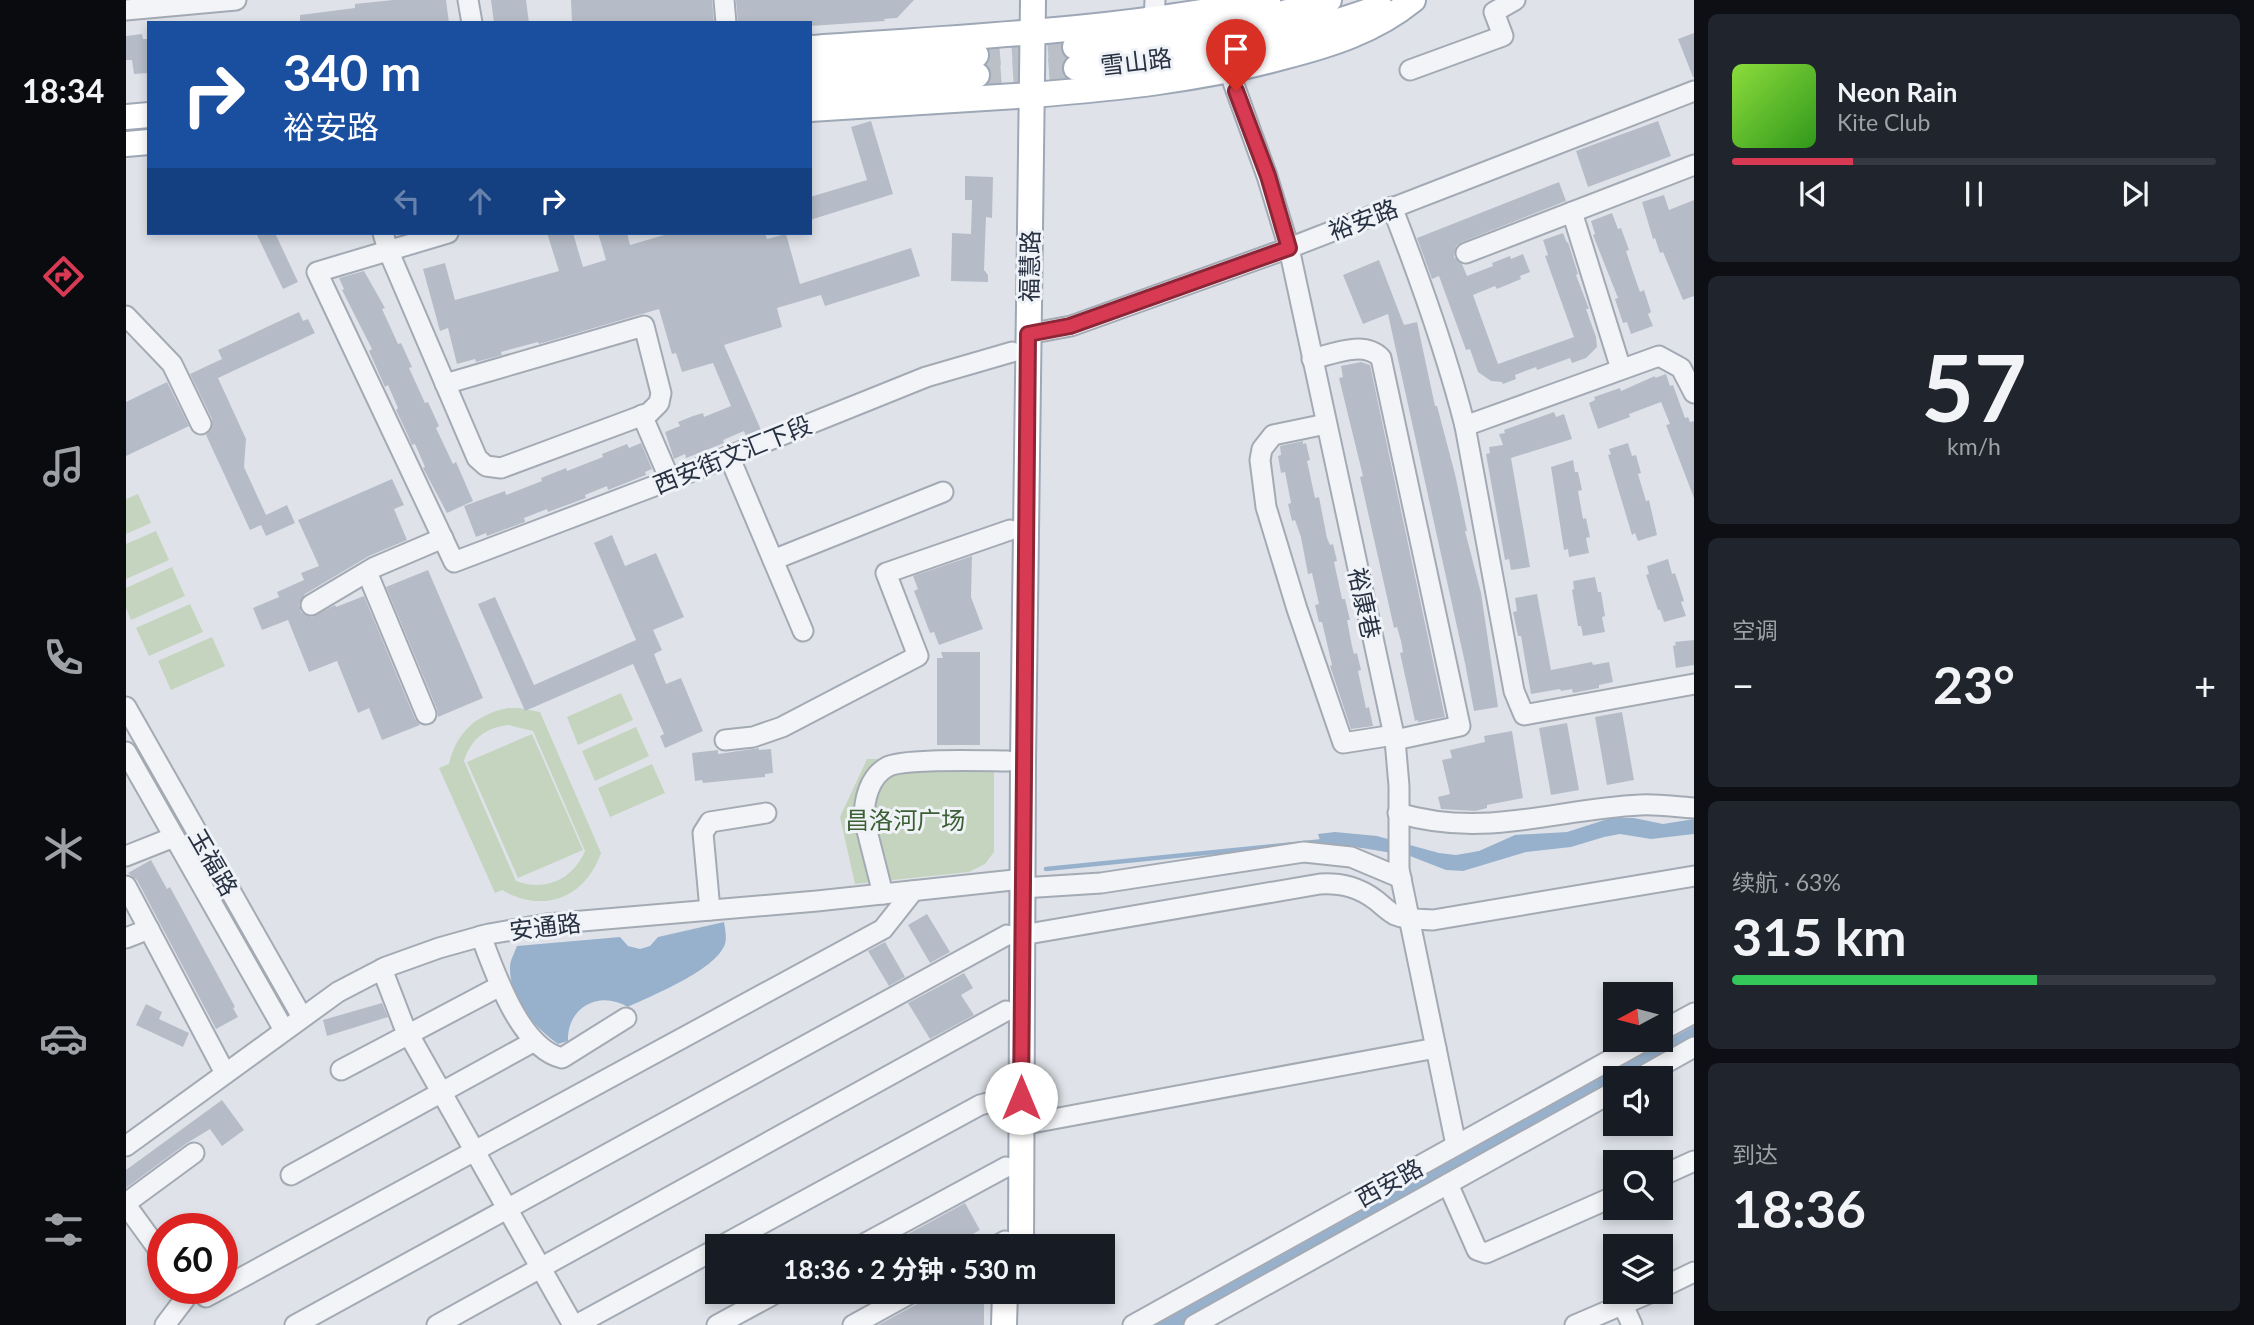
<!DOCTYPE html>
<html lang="zh">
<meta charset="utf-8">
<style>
body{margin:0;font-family:Lato,"Noto Sans SC",sans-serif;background:#20242c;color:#f1f3f6;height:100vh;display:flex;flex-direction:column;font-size:26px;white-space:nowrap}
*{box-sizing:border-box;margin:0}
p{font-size:23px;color:#9ea1a6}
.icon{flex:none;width:38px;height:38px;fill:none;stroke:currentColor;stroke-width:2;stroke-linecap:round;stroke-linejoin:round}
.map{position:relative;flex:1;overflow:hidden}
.sheet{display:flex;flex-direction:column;gap:14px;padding:14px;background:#0d0f14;width:560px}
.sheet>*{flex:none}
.top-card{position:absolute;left:21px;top:21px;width:665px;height:214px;border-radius:0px;box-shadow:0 4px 10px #0003;background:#1a4fa0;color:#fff;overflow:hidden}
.needle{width:46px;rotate:263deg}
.fabs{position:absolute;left:1477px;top:982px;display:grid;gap:14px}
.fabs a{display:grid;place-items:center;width:70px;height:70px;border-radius:0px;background:#171b24;box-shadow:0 4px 10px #0003;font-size:35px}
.speed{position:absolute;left:21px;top:1213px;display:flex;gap:14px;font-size:35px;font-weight:700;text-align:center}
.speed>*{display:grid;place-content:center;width:91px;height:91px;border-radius:50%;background:#171b24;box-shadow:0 4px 10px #0003;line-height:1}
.speed .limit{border:10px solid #d22;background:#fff;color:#111}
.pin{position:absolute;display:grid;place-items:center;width:60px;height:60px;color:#fff;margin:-72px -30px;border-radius:50% 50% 50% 0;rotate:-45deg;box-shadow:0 0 7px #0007}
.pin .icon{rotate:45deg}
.me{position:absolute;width:77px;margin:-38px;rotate:0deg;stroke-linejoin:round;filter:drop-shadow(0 0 5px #0008)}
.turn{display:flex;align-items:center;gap:24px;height:147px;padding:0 21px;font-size:32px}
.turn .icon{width:91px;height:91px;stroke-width:2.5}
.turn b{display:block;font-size:49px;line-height:60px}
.lanes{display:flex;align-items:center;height:66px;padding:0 21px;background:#0003;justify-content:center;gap:35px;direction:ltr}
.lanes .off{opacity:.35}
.big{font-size:52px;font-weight:700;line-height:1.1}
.sheet .tile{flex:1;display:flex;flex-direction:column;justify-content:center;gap:10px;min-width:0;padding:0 24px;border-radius:10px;background:#20242c}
.sheet .dial{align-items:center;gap:0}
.dial b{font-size:91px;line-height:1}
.song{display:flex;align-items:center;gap:21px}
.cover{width:84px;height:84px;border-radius:10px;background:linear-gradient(135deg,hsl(90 70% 55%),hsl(110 70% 35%))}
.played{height:7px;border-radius:4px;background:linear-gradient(90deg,#d83a53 25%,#363941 25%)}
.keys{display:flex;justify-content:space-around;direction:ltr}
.heat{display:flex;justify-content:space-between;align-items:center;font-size:38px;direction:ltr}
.charge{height:10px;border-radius:5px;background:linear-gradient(90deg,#34c759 63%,#363941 0)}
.trip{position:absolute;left:579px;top:1234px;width:410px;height:70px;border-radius:0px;background:#171b24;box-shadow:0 4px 10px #0003;font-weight:700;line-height:70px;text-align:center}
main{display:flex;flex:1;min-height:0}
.tab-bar{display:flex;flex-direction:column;width:126px;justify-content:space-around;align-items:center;background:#090b0e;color:#9ea1a6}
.tab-bar .icon{width:49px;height:49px}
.tab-bar .active{color:#d83a53}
.tab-bar b{font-size:32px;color:#f1f3f6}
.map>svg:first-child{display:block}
.green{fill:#c5d4bf;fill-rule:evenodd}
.water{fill:#97b1cc}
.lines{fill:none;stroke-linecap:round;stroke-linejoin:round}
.stream{stroke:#97b1cc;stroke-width:4.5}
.building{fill:#b6bcc7}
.major-tunnel{stroke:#babfc8;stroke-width:24;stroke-dasharray:24 12;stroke-linecap:butt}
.minor-casing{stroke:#a4aab4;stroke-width:23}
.major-casing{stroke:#9da7b6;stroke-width:28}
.minor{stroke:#f2f4f7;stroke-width:19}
.major{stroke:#fff;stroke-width:24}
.route-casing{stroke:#8c2636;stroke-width:18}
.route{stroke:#d83a53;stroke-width:12}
.labels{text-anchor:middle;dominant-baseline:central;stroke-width:6;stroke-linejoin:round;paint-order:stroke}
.street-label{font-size:24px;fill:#273142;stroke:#eff2f7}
.park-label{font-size:24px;fill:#3b5e33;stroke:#eff2f7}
</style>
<main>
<nav class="tab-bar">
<b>18:34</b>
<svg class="icon active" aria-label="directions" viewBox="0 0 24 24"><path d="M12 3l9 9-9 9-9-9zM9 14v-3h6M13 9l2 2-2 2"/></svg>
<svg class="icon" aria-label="music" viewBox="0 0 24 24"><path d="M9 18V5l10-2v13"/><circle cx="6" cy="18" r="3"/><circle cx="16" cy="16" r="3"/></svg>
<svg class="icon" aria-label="phone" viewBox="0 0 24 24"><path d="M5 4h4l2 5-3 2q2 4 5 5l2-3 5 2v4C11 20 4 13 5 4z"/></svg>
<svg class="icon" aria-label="climate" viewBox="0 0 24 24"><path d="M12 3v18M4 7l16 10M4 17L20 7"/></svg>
<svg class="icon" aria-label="car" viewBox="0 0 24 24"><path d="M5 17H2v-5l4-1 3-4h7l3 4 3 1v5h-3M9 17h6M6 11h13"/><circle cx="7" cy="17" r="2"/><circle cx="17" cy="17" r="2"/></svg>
<svg class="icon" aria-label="filters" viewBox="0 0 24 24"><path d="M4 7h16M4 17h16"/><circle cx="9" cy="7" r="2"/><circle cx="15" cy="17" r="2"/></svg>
</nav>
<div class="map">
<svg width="1568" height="1325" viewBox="0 0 1568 1325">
<rect width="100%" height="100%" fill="#dfe3e9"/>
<g class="green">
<path d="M12 494 25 523 0 534V499Z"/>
<path d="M30 531 43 560 0 579V544Z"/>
<path d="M46 567 59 596 5 620 0 608V588Z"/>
<path d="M64 604 77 632 23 656 10 628Z"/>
<path d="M86 637 99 666 45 690 32 661Z"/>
<path d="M495 693 507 720 452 745 441 717Z"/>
<path d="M382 708H393L414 712 475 853C459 898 418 914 376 890L369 893 313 768 323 764C330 733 350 714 382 708ZM382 725 407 731 459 851C447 879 420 892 390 881L338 761C345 739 359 728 382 725Z"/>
<path d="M510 727 523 756 469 781 456 751Z"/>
<path d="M406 734 457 850 392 878 341 762Z"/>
<path d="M741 759H868V852L859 864 843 872 729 884 714 817Z"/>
<path d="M526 764 539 793 484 817 472 788Z"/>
</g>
<g class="water">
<path d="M1485 818H1508L1537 824 1568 819V834L1525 839 1494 834 1478 837 1445 847 1400 852 1337 871 1320 870 1284 856 1236 848 1195 844 1192 834 1209 832 1251 836 1313 853 1330 855 1353 851 1389 835 1441 832Z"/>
<path d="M598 922C599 929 601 937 599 944 590 970 527 995 502 1007 473 990 441 1007 442 1041L432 1044C408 1027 383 999 384 967 384 960 389 952 391 946L494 937 502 946 514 949 524 946 532 937Z"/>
<path d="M1568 1026V1040L1500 1078H1489V1084L1057 1325H1030Z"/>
</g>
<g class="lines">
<path class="stream" d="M920 869 1198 841"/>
</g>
<g class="building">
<path d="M267 0H320L323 23H174V15L229 8V4Z"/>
<path d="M365 0H400L403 23H368Z"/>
<path d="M445 0H586L588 23H446Z"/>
<path d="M610 0H788L771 18 758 19 759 21 684 26V23H612Z"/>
<path d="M1568 33V77H1567L1552 39Z"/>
<path d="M16 34 17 39H23V73L8 74 6 60H0V36Z"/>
<path d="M745 121 767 194 684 220V197L741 180 725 127Z"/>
<path d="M1532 121 1545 156 1462 187 1450 151Z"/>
<path d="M839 176 867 177 866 218 860 217 858 270 862 275V282L825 281 826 233 845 234 846 200H839Z"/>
<path d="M1433 182 1440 201 1336 242 1330 246 1328 257 1336 264 1341 276 1367 266 1366 263 1384 256 1385 259 1397 254 1404 272 1394 276 1395 279 1371 289 1369 286 1347 295 1372 364 1448 337 1419 256 1422 255 1417 240 1437 233 1441 243 1442 242 1452 274 1450 275 1463 309H1460L1470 337 1471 347 1460 358 1446 363 1444 358 1411 370 1410 367 1389 375 1390 379 1377 384 1376 382 1365 381 1352 372 1344 349 1340 350 1313 276 1306 279 1291 238Z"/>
<path d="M1538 195 1543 210 1568 200V296L1557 300 1537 252 1534 253 1529 238 1527 239 1516 202Z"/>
<path d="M1486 213 1492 229 1495 228 1503 250 1500 251 1508 275 1514 292 1518 290 1525 312 1522 314 1527 326 1505 334 1501 322 1497 323 1489 299 1492 298 1467 235 1469 234 1465 221Z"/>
<path d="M130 233H149L172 282 157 289Z"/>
<path d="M421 233H447L457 267 480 260 472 233H501L504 245 545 233H639L641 239 660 234 674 284 785 248 794 276 699 306 695 295 651 308 656 327 598 345 635 430 620 436 618 431 597 440 598 443 560 458 559 454 548 459 539 432 554 426 552 422 567 416 577 413 578 417 605 406 587 363 556 372 550 353 546 354 533 309 413 344 412 342 375 352 376 355 350 362 349 359 331 364 322 328 314 331 297 269 319 263 329 300 433 271Z"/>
<path d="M1253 260 1278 325 1291 322 1309 406H1311L1329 474 1341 531H1339L1355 593 1372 707 1348 711 1339 663 1262 314 1237 324 1217 275Z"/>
<path d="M238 271 259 308 256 309 272 344 275 343 286 367 283 368 299 403 302 402 313 426 310 428 327 464 330 462 347 501 321 513 297 468 299 467 289 444 286 445 280 431 270 410 272 408 262 385 259 387 243 351 246 349 216 290 218 289 213 278Z"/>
<path d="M173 312 177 321 182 319 189 333 92 378 120 439 118 467 140 515 161 505 169 523 140 536 135 525 124 530 80 435 85 430 86 419 64 374 96 359 92 350Z"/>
<path d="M1235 362 1244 365 1319 717 1292 722V720L1289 721 1274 653 1277 652 1275 641 1271 627 1268 628 1234 477 1237 476 1213 378 1217 377 1215 366Z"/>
<path d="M1540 374 1544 386 1547 385 1559 418 1562 417 1564 422 1568 421V498L1540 425 1544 424 1535 402 1503 414 1504 417 1472 429 1463 403 1469 400 1468 397 1494 388 1495 391 1529 376V378Z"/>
<path d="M41 382 63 426 0 456V402Z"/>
<path d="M1428 412 1430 417 1438 414 1446 439 1385 458 1404 567 1385 570 1383 559 1379 560 1360 454 1364 453 1363 447 1377 445 1373 434 1379 433 1378 430Z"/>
<path d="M1177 441V444L1180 443 1184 460 1181 461 1189 498 1193 497 1201 538 1204 545 1207 544 1211 561 1208 562 1216 599H1219L1224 620H1221L1226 646 1228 654 1231 653 1235 670 1232 671 1240 708 1243 707 1247 726 1225 729 1204 666 1206 665 1196 622H1193L1189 605 1193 604 1186 573 1182 574 1175 537 1169 520 1166 521 1162 504 1165 503 1159 472 1155 473 1152 456 1155 455 1154 446Z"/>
<path d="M515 443 526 469 519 472 520 475 482 490 481 486 459 495 460 498 422 512 421 509 398 518 399 522 361 536 360 533 350 537 338 506 379 491 380 495 416 481 415 478 440 468 441 471 477 457 476 454 501 444 503 448Z"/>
<path d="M1502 443 1506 456 1510 455 1515 473 1512 474 1520 501 1523 500 1531 535 1512 541 1509 533 1506 535 1482 455 1485 454 1483 449Z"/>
<path d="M1447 460 1449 472H1452L1456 490 1452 491 1457 519 1460 518 1464 537 1460 538 1463 553 1443 557 1442 549 1438 550 1425 467Z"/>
<path d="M266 479 278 505 268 509 281 540 243 556 179 594 173 604 175 612 186 617 209 605 210 607 238 596 289 719 294 725 256 740 243 708 232 713 211 661 183 672 162 620 136 630 127 608 153 597 151 592 178 580 175 573 193 566 172 520Z"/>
<path d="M486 535 499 566 530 553 558 617 527 630 536 650 528 654 540 684 555 678 577 731 539 748 534 736 538 734 507 664 399 711 352 604 369 597 408 685 510 640 468 543Z"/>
<path d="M846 556 845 597 857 629 813 645 808 632 804 633 788 591 792 589 787 576Z"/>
<path d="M1542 559 1546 574 1549 573 1558 601 1555 602 1560 616 1538 622 1534 610H1532L1520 575 1523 574 1521 566Z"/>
<path d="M302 570 357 698 312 717 311 709 260 587Z"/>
<path d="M1469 577 1472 592H1475L1479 616 1476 617 1479 632 1457 636 1455 626H1452L1446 590 1448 589 1447 581Z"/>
<path d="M1411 594 1425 670 1466 662 1467 665 1483 662 1487 682 1473 685V688L1447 693 1446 689 1435 691 1434 689 1405 694 1395 636H1392L1387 612 1391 611 1389 598Z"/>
<path d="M1568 640V665L1550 668 1547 646 1550 645 1549 642Z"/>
<path d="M815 652H854V745H811V658H817Z"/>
<path d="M1496 712 1508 780 1481 785 1469 717Z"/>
<path d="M1441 723 1453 790 1425 795 1413 728Z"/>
<path d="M1386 731 1397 798 1361 805V808L1349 811 1315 809 1312 797 1324 794 1316 760 1326 758 1324 750 1359 742 1358 736Z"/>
<path d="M633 748V750L645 749 647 773 639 774V777L577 783 576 780 569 781 566 753 592 750V754Z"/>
<path d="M25 860 41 889 44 887 109 1007 107 1008 112 1017 90 1029 11 880 2 873Z"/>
<path d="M801 914 824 952 804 963 782 925Z"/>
<path d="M759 942 779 977 763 986 742 951Z"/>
<path d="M838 973 847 988 835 995 848 1015 804 1039 782 1003Z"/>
<path d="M256 1003 262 1017 201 1036 197 1020Z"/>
<path d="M20 1004 36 1012 33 1019 63 1033 57 1047 10 1025Z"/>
<path d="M96 1100 118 1130 96 1146 84 1129 61 1143 0 1188V1170Z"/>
<path d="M839 1203 854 1230 825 1246H800L794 1235 775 1246H760Z"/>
<path d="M799 1292H858V1325H752L793 1303 798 1298Z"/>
</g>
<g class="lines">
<g class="major-tunnel">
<path d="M850 55 949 47"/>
<path d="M851 75 950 68"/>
</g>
<defs>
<g id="minor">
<path d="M342 0 346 23"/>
<path d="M598 0 600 23"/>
<path d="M0 10 110 0"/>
<path d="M1028 20 1029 0"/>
<path d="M1284 70 1377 36 1368 12 1389 0"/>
<path d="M1103 71 1141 176 1163 248 1269 740 1273 786V869L1330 1145"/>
<path d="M1266 207C1294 279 1320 351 1339 426L1388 691 1398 715 1568 684"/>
<path d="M1446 212 1495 369"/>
<path d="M257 233 262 250 351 458 360 466 375 468 523 413 533 403 535 393 518 326 319 384"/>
<path d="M322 233 191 272 328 562 544 480 800 377 886 352"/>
<path d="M1340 253 1568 165"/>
<path d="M0 316 46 364 75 424"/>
<path d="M902 334 945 326 1163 248 1568 91"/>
<path d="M1186 359C1207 354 1238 340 1255 358L1334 726 1269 740"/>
<path d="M516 415 544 480"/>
<path d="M1200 424 1147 435 1136 449 1134 460 1140 507 1171 609 1217 743 1268 735"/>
<path d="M1339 426 1533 356 1555 368 1568 393"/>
<path d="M603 456 677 631"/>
<path d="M647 560 817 492"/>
<path d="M241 572 300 714"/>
<path d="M185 605 249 567 317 538"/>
<path d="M0 707 176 1017"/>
<path d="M599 740 627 737 656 727 792 656 760 573 884 530"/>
<path d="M0 752 158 1030"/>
<path d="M1272 813C1359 839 1429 809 1514 805 1532 804 1550 807 1568 808"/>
<path d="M0 856 48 837"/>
<path d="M0 886 99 1073"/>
<path d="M896 888 975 883 1178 852 1225 857 1275 878"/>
<path d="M757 894 738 819C738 800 743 777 761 767 777 758 859 761 882 761"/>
<path d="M584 910 577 833 584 822 640 813"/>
<path d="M896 935 1194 884C1216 883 1233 887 1251 901 1257 906 1262 911 1269 915 1281 920 1294 919 1307 920L1568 876"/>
<path d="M355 936C369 973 394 1048 436 1058L500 1018"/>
<path d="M0 938 23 929"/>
<path d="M256 969 278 1026 447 1325"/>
<path d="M1535 1031 1568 1013"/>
<path d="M215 1070 374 986"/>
<path d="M1513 1078 1568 1047"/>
<path d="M895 1125 1310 1048"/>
<path d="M0 1146 212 992 260 967 313 948 363 934 421 924 691 901 897 879"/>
<path d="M165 1175 407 1042"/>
<path d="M1535 1176 1568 1161"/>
<path d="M1322 1184 1351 1250 1360 1253 1489 1196"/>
<path d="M0 1203 68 1153"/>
<path d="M0 1205 37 1256"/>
<path d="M595 1246 854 1105 880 1098"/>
<path d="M734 1246 880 1167"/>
<path d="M870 1246 879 1241"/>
<path d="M1535 1288 1568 1272"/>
<path d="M80 1297 757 929 787 891"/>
<path d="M1497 1305 1506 1325"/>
<path d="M39 1325 61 1296 62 1291 60 1288"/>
<path d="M169 1325 881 935"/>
<path d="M311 1325 880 1011"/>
<path d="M450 1325 592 1248"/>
<path d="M591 1325 652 1292"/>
<path d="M727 1325 787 1292"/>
<path d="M1007 1325 1520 1040"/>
<path d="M1068 1325 1489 1091"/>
<path d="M1449 1325 1526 1292"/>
</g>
<g id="major">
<path d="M949 47C1036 41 1119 26 1203 0"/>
<path d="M684 48C838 37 990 31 1142 0"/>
<path d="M684 66 850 55"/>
<path d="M950 68C1053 60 1156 43 1254 7"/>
<path d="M684 88 851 75"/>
<path d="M684 109C758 105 832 100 906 95 991 88 1074 80 1157 57 1204 45 1249 31 1287 0"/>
<path d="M0 117 23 115"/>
<path d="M0 144 23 142"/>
<path d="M895 1246 897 761 907 0"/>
<path d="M878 1325 879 1292"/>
</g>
</defs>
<use href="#minor" class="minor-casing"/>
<use href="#major" class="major-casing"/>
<use href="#minor" class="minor"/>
<use href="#major" class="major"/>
</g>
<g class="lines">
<defs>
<path id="route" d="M895 1098 902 334 944 326 1163 248 1142 176 1110 91"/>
</defs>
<use href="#route" class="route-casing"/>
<use href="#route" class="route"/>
</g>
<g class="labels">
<g class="street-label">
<text transform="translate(1010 61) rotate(-7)">雪山路</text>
<text transform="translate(1237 219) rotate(-21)">裕安路</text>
<text transform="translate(903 266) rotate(-89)">福慧路</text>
<text transform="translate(606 454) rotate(-22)">西安街文汇下段</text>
<text transform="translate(1239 603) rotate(78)">裕康巷</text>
<text transform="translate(88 862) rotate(60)">玉福路</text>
<text transform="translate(419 926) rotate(-7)">安通路</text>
<text transform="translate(1263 1182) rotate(-29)">西安路</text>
</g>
<g class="park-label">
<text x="779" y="819">昌洛河广场</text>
</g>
</g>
</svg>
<div class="fabs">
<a><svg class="needle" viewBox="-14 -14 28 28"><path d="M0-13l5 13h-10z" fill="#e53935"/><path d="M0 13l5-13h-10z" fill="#9ea1a6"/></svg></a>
<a><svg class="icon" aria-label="sound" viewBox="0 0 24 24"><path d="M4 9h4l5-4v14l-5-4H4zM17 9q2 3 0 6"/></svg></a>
<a><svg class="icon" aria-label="search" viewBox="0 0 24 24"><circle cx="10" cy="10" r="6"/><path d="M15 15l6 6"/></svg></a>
<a><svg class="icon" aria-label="layers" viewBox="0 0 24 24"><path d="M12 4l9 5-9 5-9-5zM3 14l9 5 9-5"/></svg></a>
</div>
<div class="speed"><div class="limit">60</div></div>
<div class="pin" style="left:1110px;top:91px;background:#d93025"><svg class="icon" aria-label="arrive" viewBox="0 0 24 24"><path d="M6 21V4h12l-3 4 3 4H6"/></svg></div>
<svg class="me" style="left:895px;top:1098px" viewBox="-20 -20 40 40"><circle r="19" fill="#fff"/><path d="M0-13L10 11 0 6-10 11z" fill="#d83a53"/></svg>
<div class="trip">18:36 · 2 分钟 · 530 m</div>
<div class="top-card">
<div class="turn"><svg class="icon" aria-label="right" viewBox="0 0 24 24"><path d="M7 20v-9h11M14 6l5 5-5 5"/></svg><div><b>340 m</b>裕安路</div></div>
<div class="lanes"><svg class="icon off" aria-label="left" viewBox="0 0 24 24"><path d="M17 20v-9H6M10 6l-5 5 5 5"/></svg><svg class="icon off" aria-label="ahead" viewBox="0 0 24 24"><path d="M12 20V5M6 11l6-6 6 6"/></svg><svg class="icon" aria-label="right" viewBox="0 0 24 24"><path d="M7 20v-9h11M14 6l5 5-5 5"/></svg></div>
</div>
</div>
<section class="sheet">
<div class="tile">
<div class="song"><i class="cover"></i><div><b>Neon Rain</b><p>Kite Club</p></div></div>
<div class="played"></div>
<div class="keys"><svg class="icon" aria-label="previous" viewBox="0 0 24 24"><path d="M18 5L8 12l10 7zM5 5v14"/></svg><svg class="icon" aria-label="pause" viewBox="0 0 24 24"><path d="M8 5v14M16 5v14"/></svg><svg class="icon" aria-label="next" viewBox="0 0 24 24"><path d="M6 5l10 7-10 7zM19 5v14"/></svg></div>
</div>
<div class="tile dial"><b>57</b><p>km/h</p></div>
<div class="tile"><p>空调</p>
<div class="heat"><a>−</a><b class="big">23°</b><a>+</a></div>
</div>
<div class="tile"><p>续航 · 63%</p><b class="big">315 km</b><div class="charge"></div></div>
<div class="tile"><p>到达</p><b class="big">18:36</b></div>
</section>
</main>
